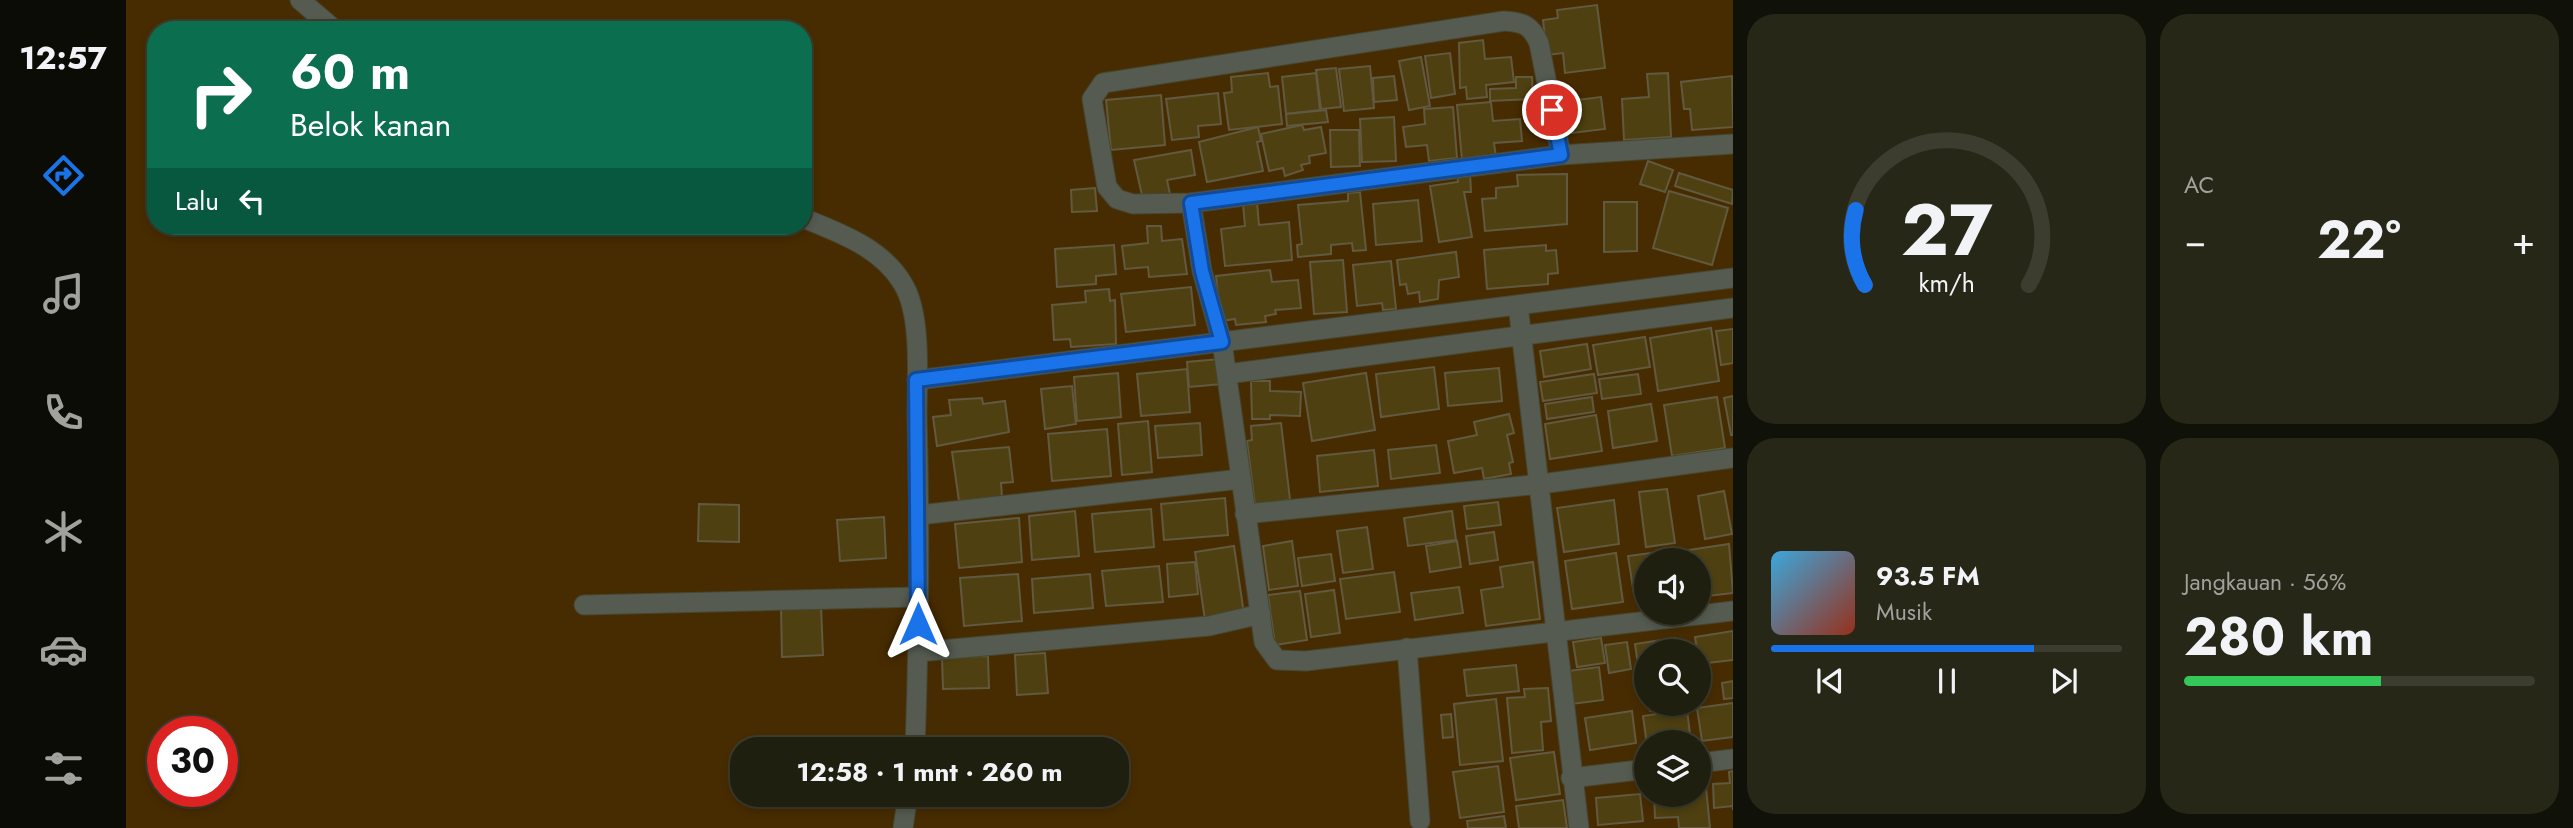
<!DOCTYPE html>
<html lang="id">
<meta charset="utf-8">
<style>
body{margin:0;font-family:Jost,sans-serif;background:#262717;color:#f1f3f6;height:100vh;display:flex;flex-direction:column;font-size:26px;white-space:nowrap}
*{box-sizing:border-box;margin:0}
p{font-size:23px;color:#a1a29e}
.icon{flex:none;width:38px;height:38px;fill:none;stroke:currentColor;stroke-width:2;stroke-linecap:round;stroke-linejoin:round}
.map{position:relative;flex:1;overflow:hidden}
.sheet{display:flex;flex-direction:column;gap:14px;padding:14px;background:#101108;width:840px}
.sheet>*{flex:none}
.top-card{position:absolute;left:21px;top:21px;width:665px;height:214px;border-radius:28px;box-shadow:0 4px 10px #0003,0 0 0 2px #3c3d2e;background:#0b6e4f;color:#fff;overflow:hidden}
.tools{position:absolute;left:1508px;top:548px;display:grid;gap:14px}
.tools a{display:grid;place-items:center;width:77px;height:77px;border-radius:50%;background:#1e1f0e;box-shadow:0 4px 10px #0003,0 0 0 2px #3c3d2e;font-size:35px}
.speed{position:absolute;left:21px;top:716px;display:flex;gap:14px;font-size:35px;font-weight:700;text-align:center}
.speed>*{display:grid;place-content:center;width:91px;height:91px;border-radius:50%;background:#1e1f0e;box-shadow:0 4px 10px #0003,0 0 0 2px #3c3d2e;line-height:1}
.speed .limit{border:10px solid #d22;background:#fff;color:#111}
.pin{position:absolute;display:grid;place-items:center;width:60px;height:60px;color:#fff;margin:-30px;border:4px solid #fff;border-radius:50%;box-shadow:0 2px 7px #0007}
.me{position:absolute;width:77px;margin:-38px;rotate:0deg;stroke-linejoin:round;filter:drop-shadow(0 0 5px #0008)}
.turn{display:flex;align-items:center;gap:24px;height:147px;padding:0 28px;font-size:32px}
.turn .icon{width:91px;height:91px;stroke-width:2.5}
.turn b{display:block;font-size:49px;line-height:60px}
.then{display:flex;align-items:center;height:66px;padding:0 28px;background:#0003;gap:14px;font-size:26px}
.big{font-size:52px;font-weight:700;line-height:1.1}
.sheet .widget{flex:1;display:flex;flex-direction:column;justify-content:center;gap:10px;min-width:0;padding:0 24px;border-radius:28px;background:#262717}
.sheet .dial{align-items:center;gap:0}
.dial svg{height:182px;overflow:visible;fill:none;stroke:#3c3d2e;stroke-width:7;stroke-linecap:round;text-anchor:middle}
.dial text{fill:#f1f3f6;stroke:none}
.song{display:flex;align-items:center;gap:21px}
.cover{width:84px;height:84px;border-radius:10px;background:linear-gradient(135deg,hsl(200 70% 55%),hsl(10 70% 35%))}
.played{height:7px;border-radius:4px;background:linear-gradient(90deg,#1a73e8 75%,#3c3d2e 75%)}
.keys{display:flex;justify-content:space-around;direction:ltr}
.heat{display:flex;justify-content:space-between;align-items:center;font-size:38px;direction:ltr}
.charge{height:10px;border-radius:5px;background:linear-gradient(90deg,#34c759 56%,#3c3d2e 0)}
.sheet .tiles{flex:1;display:grid;gap:14px;grid-template-columns:repeat(2,1fr)}
.trip{position:absolute;left:604px;top:737px;width:399px;height:70px;border-radius:28px;background:#1e1f0e;box-shadow:0 4px 10px #0003,0 0 0 2px #3c3d2e;font-weight:700;line-height:70px;text-align:center}
main{display:flex;flex:1;min-height:0}
.menu{display:flex;flex-direction:column;width:126px;justify-content:space-around;align-items:center;background:#0c0c06;color:#a1a29e}
.menu .icon{width:49px;height:49px}
.menu .current{color:#1a73e8}
.menu b{font-size:32px;color:#f1f3f6}
.map>svg:first-child{display:block}
.green{fill:#482c01;fill-rule:evenodd}
.building{fill:#4e4010;stroke:#615940;stroke-width:2}
.lines{fill:none;stroke-linecap:round;stroke-linejoin:round}
.minor-casing{stroke:#464731;stroke-width:21}
.minor{stroke:#555b51;stroke-width:19}
.route-casing{stroke:#114b97;stroke-width:18}
.route{stroke:#1a73e8;stroke-width:12}
</style>
<main>
<nav class="menu">
<b>12:57</b>
<svg class="icon current" aria-label="directions" viewBox="0 0 24 24"><path d="M12 3l9 9-9 9-9-9zM9 14v-3h6M13 9l2 2-2 2"/></svg>
<svg class="icon" aria-label="music" viewBox="0 0 24 24"><path d="M9 18V5l10-2v13"/><circle cx="6" cy="18" r="3"/><circle cx="16" cy="16" r="3"/></svg>
<svg class="icon" aria-label="phone" viewBox="0 0 24 24"><path d="M5 4h4l2 5-3 2q2 4 5 5l2-3 5 2v4C11 20 4 13 5 4z"/></svg>
<svg class="icon" aria-label="climate" viewBox="0 0 24 24"><path d="M12 3v18M4 7l16 10M4 17L20 7"/></svg>
<svg class="icon" aria-label="car" viewBox="0 0 24 24"><path d="M5 17H2v-5l4-1 3-4h7l3 4 3 1v5h-3M9 17h6M6 11h13"/><circle cx="7" cy="17" r="2"/><circle cx="17" cy="17" r="2"/></svg>
<svg class="icon" aria-label="filters" viewBox="0 0 24 24"><path d="M4 7h16M4 17h16"/><circle cx="9" cy="7" r="2"/><circle cx="15" cy="17" r="2"/></svg>
</nav>
<div class="map">
<svg width="1607" height="828" viewBox="0 0 1607 828">
<rect width="100%" height="100%" fill="#282912"/>
<path class="green" d="M0 0H1607V828H0ZM30 30H677V226H30ZM1521 560H1573V612H1521ZM1521 651H1573V704H1521ZM37 732H96V791H37ZM1521 742H1573V794H1521ZM616 749H990V794H616Z"/>
<g class="building">
<path d="M1471 5 1479 68 1439 73 1437 53 1421 55 1417 20 1432 18 1431 10Z"/>
<path d="M1357 40 1359 59 1385 57 1388 82 1360 85 1361 97 1341 99 1340 87 1334 88 1333 43Z"/>
<path d="M1324 53 1329 94 1305 98 1299 56Z"/>
<path d="M1295 57 1304 106 1283 110 1273 61Z"/>
<path d="M1244 66 1248 108 1218 111 1213 69Z"/>
<path d="M1210 68 1215 107 1195 109 1190 70Z"/>
<path d="M1142 73 1144 87 1152 86 1156 124 1103 130 1098 93 1106 92 1105 77Z"/>
<path d="M1190 73 1194 110 1160 114 1156 77Z"/>
<path d="M1542 73 1545 137 1498 140 1496 99 1523 97 1521 74Z"/>
<path d="M1268 76 1271 100 1248 102 1247 78Z"/>
<path d="M1606 76 1607 127 1566 130 1564 109H1558L1555 82Z"/>
<path d="M1390 77H1406L1407 99 1364 101V89L1390 88Z"/>
<path d="M1092 93 1095 124 1072 126 1073 137 1046 140 1040 99Z"/>
<path d="M1035 95 1039 145 985 150 980 100Z"/>
<path d="M1475 97 1479 129 1446 133 1442 101Z"/>
<path d="M1365 102 1367 121 1394 119 1396 141 1368 143 1370 157 1336 160 1331 105Z"/>
<path d="M1327 107 1331 158 1303 161 1301 145 1280 147 1277 127 1299 124 1298 109Z"/>
<path d="M1200 110 1202 122 1161 126 1160 114Z"/>
<path d="M1268 117 1270 161 1236 162 1234 119Z"/>
<path d="M1176 125 1178 130 1195 127 1200 153 1183 156 1184 163 1175 165 1177 170 1159 176 1157 168 1143 171 1135 134Z"/>
<path d="M1132 127 1135 141 1131 142 1137 171 1081 182 1073 142Z"/>
<path d="M1204 130H1233L1234 166 1205 167Z"/>
<path d="M1065 150 1069 175 1041 180 1045 199 1018 204 1008 160Z"/>
<path d="M1522 161 1547 170 1539 192 1514 184Z"/>
<path d="M1344 173 1345 192H1338L1346 237 1313 242 1304 186 1332 182 1331 174Z"/>
<path d="M1553 173 1607 190 1606 204 1549 186Z"/>
<path d="M1441 174V224L1359 231 1356 199 1370 198V188L1392 186 1391 175Z"/>
<path d="M969 188 971 211 946 212 945 190Z"/>
<path d="M1543 191 1602 208 1586 265 1527 248Z"/>
<path d="M1234 192 1240 250 1227 251 1226 243 1205 245V254L1172 257 1171 245 1176 244 1172 205 1222 201V193Z"/>
<path d="M1292 200 1296 241 1250 245 1247 204Z"/>
<path d="M1131 202 1133 225 1163 222 1166 260 1099 266 1095 229 1119 226 1117 204Z"/>
<path d="M1478 202H1511V251L1478 252Z"/>
<path d="M1021 226H1035L1036 241 1056 239 1061 274 1023 277 1022 267 999 269 996 246 1022 243Z"/>
<path d="M988 245 990 274 970 276V284L931 287 929 249Z"/>
<path d="M1420 245V251L1430 250 1432 273 1422 274V284L1361 289 1358 250Z"/>
<path d="M1330 252 1333 277 1313 280 1312 299 1294 302 1293 292 1282 294 1280 284 1274 285 1271 260Z"/>
<path d="M1217 260 1221 312 1188 314 1184 262Z"/>
<path d="M1265 261 1270 309 1257 310 1256 303 1231 306 1227 265Z"/>
<path d="M1144 270 1146 282 1172 280 1175 308 1149 310 1150 314 1139 316 1140 322 1110 325 1109 319 1095 321 1090 276Z"/>
<path d="M1065 287 1069 325 1000 332 995 294Z"/>
<path d="M983 289 984 301 989 300 990 344 945 347 944 339 928 340 926 305 960 302 959 291Z"/>
<path d="M1585 328 1593 381 1532 391 1524 338Z"/>
<path d="M1607 329V363L1595 365 1590 331Z"/>
<path d="M1519 337 1524 367 1472 375 1467 345Z"/>
<path d="M1461 344 1465 369 1418 377 1414 351Z"/>
<path d="M1094 359 1096 384 1063 387 1061 362Z"/>
<path d="M1308 367 1313 409 1255 417 1250 374Z"/>
<path d="M1373 368 1376 401 1322 406 1319 373Z"/>
<path d="M1061 369 1064 412 1015 416 1011 374Z"/>
<path d="M992 373 995 417 951 421 948 377Z"/>
<path d="M1240 373 1249 430 1186 441 1177 383Z"/>
<path d="M1468 374 1471 393 1417 401 1414 382Z"/>
<path d="M1512 374 1515 394 1476 399 1473 379Z"/>
<path d="M1125 381H1144V391L1175 392 1174 416 1144 415V419H1126Z"/>
<path d="M946 386 950 424 919 429 915 389Z"/>
<path d="M1607 396V435H1605L1598 398Z"/>
<path d="M1466 397 1468 412 1421 419 1419 404Z"/>
<path d="M1591 397 1599 448 1546 456 1538 405Z"/>
<path d="M856 398 857 404 879 401 883 432 811 446 807 417 825 415 823 400Z"/>
<path d="M1525 404 1531 441 1487 448 1482 411Z"/>
<path d="M1383 414 1388 433 1381 435 1387 462 1383 463 1385 474 1358 479 1356 468 1328 473 1322 441 1351 435 1348 422Z"/>
<path d="M1470 415 1476 451 1424 459 1419 424Z"/>
<path d="M1022 421 1026 472 996 475 992 424Z"/>
<path d="M1074 423 1076 455 1032 458 1029 426Z"/>
<path d="M1155 423 1164 500 1129 505 1121 441 1126 440 1125 426Z"/>
<path d="M981 429 985 476 926 481 922 434Z"/>
<path d="M1310 445 1314 473 1265 479 1262 450Z"/>
<path d="M883 447 887 482 875 483 876 497 833 501 826 452Z"/>
<path d="M1248 450 1252 486 1194 492 1191 456Z"/>
<path d="M1541 489 1549 543 1520 547 1513 492Z"/>
<path d="M1598 491 1606 534 1579 539 1572 496Z"/>
<path d="M1099 498 1102 535 1038 540 1035 504Z"/>
<path d="M1488 500 1493 544 1438 552 1431 508Z"/>
<path d="M1372 502 1375 525 1341 529 1338 506Z"/>
<path d="M573 504 613 505V542L572 541Z"/>
<path d="M1025 509 1028 547 969 552 966 514Z"/>
<path d="M949 511 953 556 906 560 903 516Z"/>
<path d="M1326 511 1330 540 1282 546 1278 518Z"/>
<path d="M758 517 760 558 714 561 711 520Z"/>
<path d="M893 518 896 562 833 568 829 524Z"/>
<path d="M1241 527 1247 569 1217 573 1211 531Z"/>
<path d="M1368 532 1372 560 1344 564 1340 536Z"/>
<path d="M1166 541 1172 586 1143 590 1137 546Z"/>
<path d="M1331 541 1335 567 1304 572 1300 546Z"/>
<path d="M1603 544 1607 593 1573 597V560H1557L1556 551Z"/>
<path d="M1108 546 1118 614 1079 620 1069 552Z"/>
<path d="M1546 550 1548 560H1521V592L1508 594 1502 556Z"/>
<path d="M1490 553 1497 602 1446 609 1439 561Z"/>
<path d="M1205 554 1209 581 1176 586 1172 558Z"/>
<path d="M1069 562 1072 594 1043 597 1041 564Z"/>
<path d="M1407 562 1414 619 1360 626 1355 590 1377 587 1374 567Z"/>
<path d="M1033 566 1037 602 980 606 976 571Z"/>
<path d="M1268 572 1274 612 1220 619 1214 579Z"/>
<path d="M892 574 896 621 838 626 834 578Z"/>
<path d="M964 574 967 608 908 613 906 579Z"/>
<path d="M1333 587 1337 613 1289 620 1285 593Z"/>
<path d="M1208 590 1214 633 1185 637 1179 594Z"/>
<path d="M1174 591 1181 640 1149 645 1142 595Z"/>
<path d="M695 606 697 655 656 657 655 607Z"/>
<path d="M1607 631V660L1573 664 1569 637Z"/>
<path d="M1475 638 1479 663 1451 667 1447 642Z"/>
<path d="M1549 638 1551 651H1521V664L1512 665 1509 644Z"/>
<path d="M1501 642 1505 669 1483 673 1479 645Z"/>
<path d="M919 653 922 693 891 695 889 655Z"/>
<path d="M862 656 863 688 817 689 816 657Z"/>
<path d="M1390 665 1393 691 1341 696 1338 670Z"/>
<path d="M1473 667 1477 700 1446 704 1442 671Z"/>
<path d="M1521 670V690L1511 691 1509 672Z"/>
<path d="M1607 681V698L1598 699 1596 683Z"/>
<path d="M1422 688 1425 721 1415 722 1417 750 1386 753 1381 698 1399 697 1398 689Z"/>
<path d="M1370 699 1377 761 1334 765 1328 704Z"/>
<path d="M1607 703V737L1576 741 1571 708Z"/>
<path d="M1523 704H1543L1544 709 1524 711Z"/>
<path d="M1561 710 1565 742H1521V745L1517 716Z"/>
<path d="M1506 711 1510 743 1464 750 1459 718Z"/>
<path d="M1325 714 1327 737 1317 738 1315 715Z"/>
<path d="M1428 752 1434 794 1390 800 1384 758Z"/>
<path d="M1372 766 1378 812 1334 818 1327 772Z"/>
<path d="M1607 771V810V806L1588 808 1587 784 1604 783 1603 772Z"/>
<path d="M1579 777 1584 828H1553L1552 817 1529 818 1528 794H1573V778Z"/>
<path d="M1514 794 1517 821 1472 825 1470 798Z"/>
<path d="M1437 800 1441 828H1393L1390 806Z"/>
<path d="M1378 816 1380 828H1342L1341 821Z"/>
</g>
<g class="lines">
<defs>
<g id="minor">
<path d="M174 0 209 30"/>
<path d="M1435 155 1413 43C1405 25 1397 22 1378 21L977 83 966 99 981 187 991 199 1007 204 1065 203 1435 155 1607 144"/>
<path d="M1065 203 1076 271 1096 342 1138 642 1151 660 1180 661 1607 611"/>
<path d="M677 218C714 233 756 248 777 284 796 315 791 378 791 415 794 526 793 637 789 749"/>
<path d="M1392 305 1453 828"/>
<path d="M1101 374 1607 308"/>
<path d="M791 380 1607 278"/>
<path d="M1119 514 1415 484 1607 458"/>
<path d="M793 515 1115 479"/>
<path d="M458 605 792 597"/>
<path d="M1281 648 1294 821"/>
<path d="M792 652 1083 626 1135 614"/>
<path d="M1573 763 1607 759"/>
<path d="M1445 778 1521 769"/>
<path d="M777 828 782 794"/>
</g>
</defs>
<use href="#minor" class="minor-casing"/>
<use href="#minor" class="minor"/>
</g>
<g class="lines">
<defs>
<path id="route" d="M792 624 790 380 1096 342 1076 271 1065 203 1435 155 1426 110"/>
</defs>
<use href="#route" class="route-casing"/>
<use href="#route" class="route"/>
</g>
</svg>
<div class="tools">
<a><svg class="icon" aria-label="sound" viewBox="0 0 24 24"><path d="M4 9h4l5-4v14l-5-4H4zM17 9q2 3 0 6"/></svg></a>
<a><svg class="icon" aria-label="search" viewBox="0 0 24 24"><circle cx="10" cy="10" r="6"/><path d="M15 15l6 6"/></svg></a>
<a><svg class="icon" aria-label="layers" viewBox="0 0 24 24"><path d="M12 4l9 5-9 5-9-5zM3 14l9 5 9-5"/></svg></a>
</div>
<div class="speed"><div class="limit">30</div></div>
<div class="pin" style="left:1426px;top:110px;background:#d93025"><svg class="icon" aria-label="arrive" viewBox="0 0 24 24"><path d="M6 21V4h12l-3 4 3 4H6"/></svg></div>
<svg class="me" style="left:792px;top:624px" viewBox="-20 -20 40 40"><path d="M0-17L14 15 0 8-14 15z" fill="#1a73e8" stroke="#fff" stroke-width="4"/></svg>
<div class="trip">12:58 · 1 mnt · 260 m</div>
<div class="top-card">
<div class="turn"><svg class="icon" aria-label="right" viewBox="0 0 24 24"><path d="M7 20v-9h11M14 6l5 5-5 5"/></svg><div><b>60 m</b>Belok kanan</div></div>
<div class="then">Lalu<svg class="icon" aria-label="left" viewBox="0 0 24 24"><path d="M17 20v-9H6M10 6l-5 5 5 5"/></svg></div>
</div>
</div>
<section class="sheet">
<div class="tiles">
<div class="widget dial"><svg viewBox="0 0 100 80">
<path d="M14 69A42 42 0 1 1 86 69"/>
<path d="M14 69A42 42 0 0 1 10 36" stroke="#1a73e8"/>
<text x="50" y="56" font-size="32" font-weight="700">27</text>
<text x="50" y="72" font-size="11">km/h</text>
</svg></div>
<div class="widget"><p>AC</p>
<div class="heat"><a>−</a><b class="big">22°</b><a>+</a></div>
</div>
<div class="widget">
<div class="song"><i class="cover"></i><div><b>93.5 FM</b><p>Musik</p></div></div>
<div class="played"></div>
<div class="keys"><svg class="icon" aria-label="previous" viewBox="0 0 24 24"><path d="M18 5L8 12l10 7zM5 5v14"/></svg><svg class="icon" aria-label="pause" viewBox="0 0 24 24"><path d="M8 5v14M16 5v14"/></svg><svg class="icon" aria-label="next" viewBox="0 0 24 24"><path d="M6 5l10 7-10 7zM19 5v14"/></svg></div>
</div>
<div class="widget"><p>Jangkauan · 56%</p><b class="big">280 km</b><div class="charge"></div></div>
</div>
</section>
</main>
